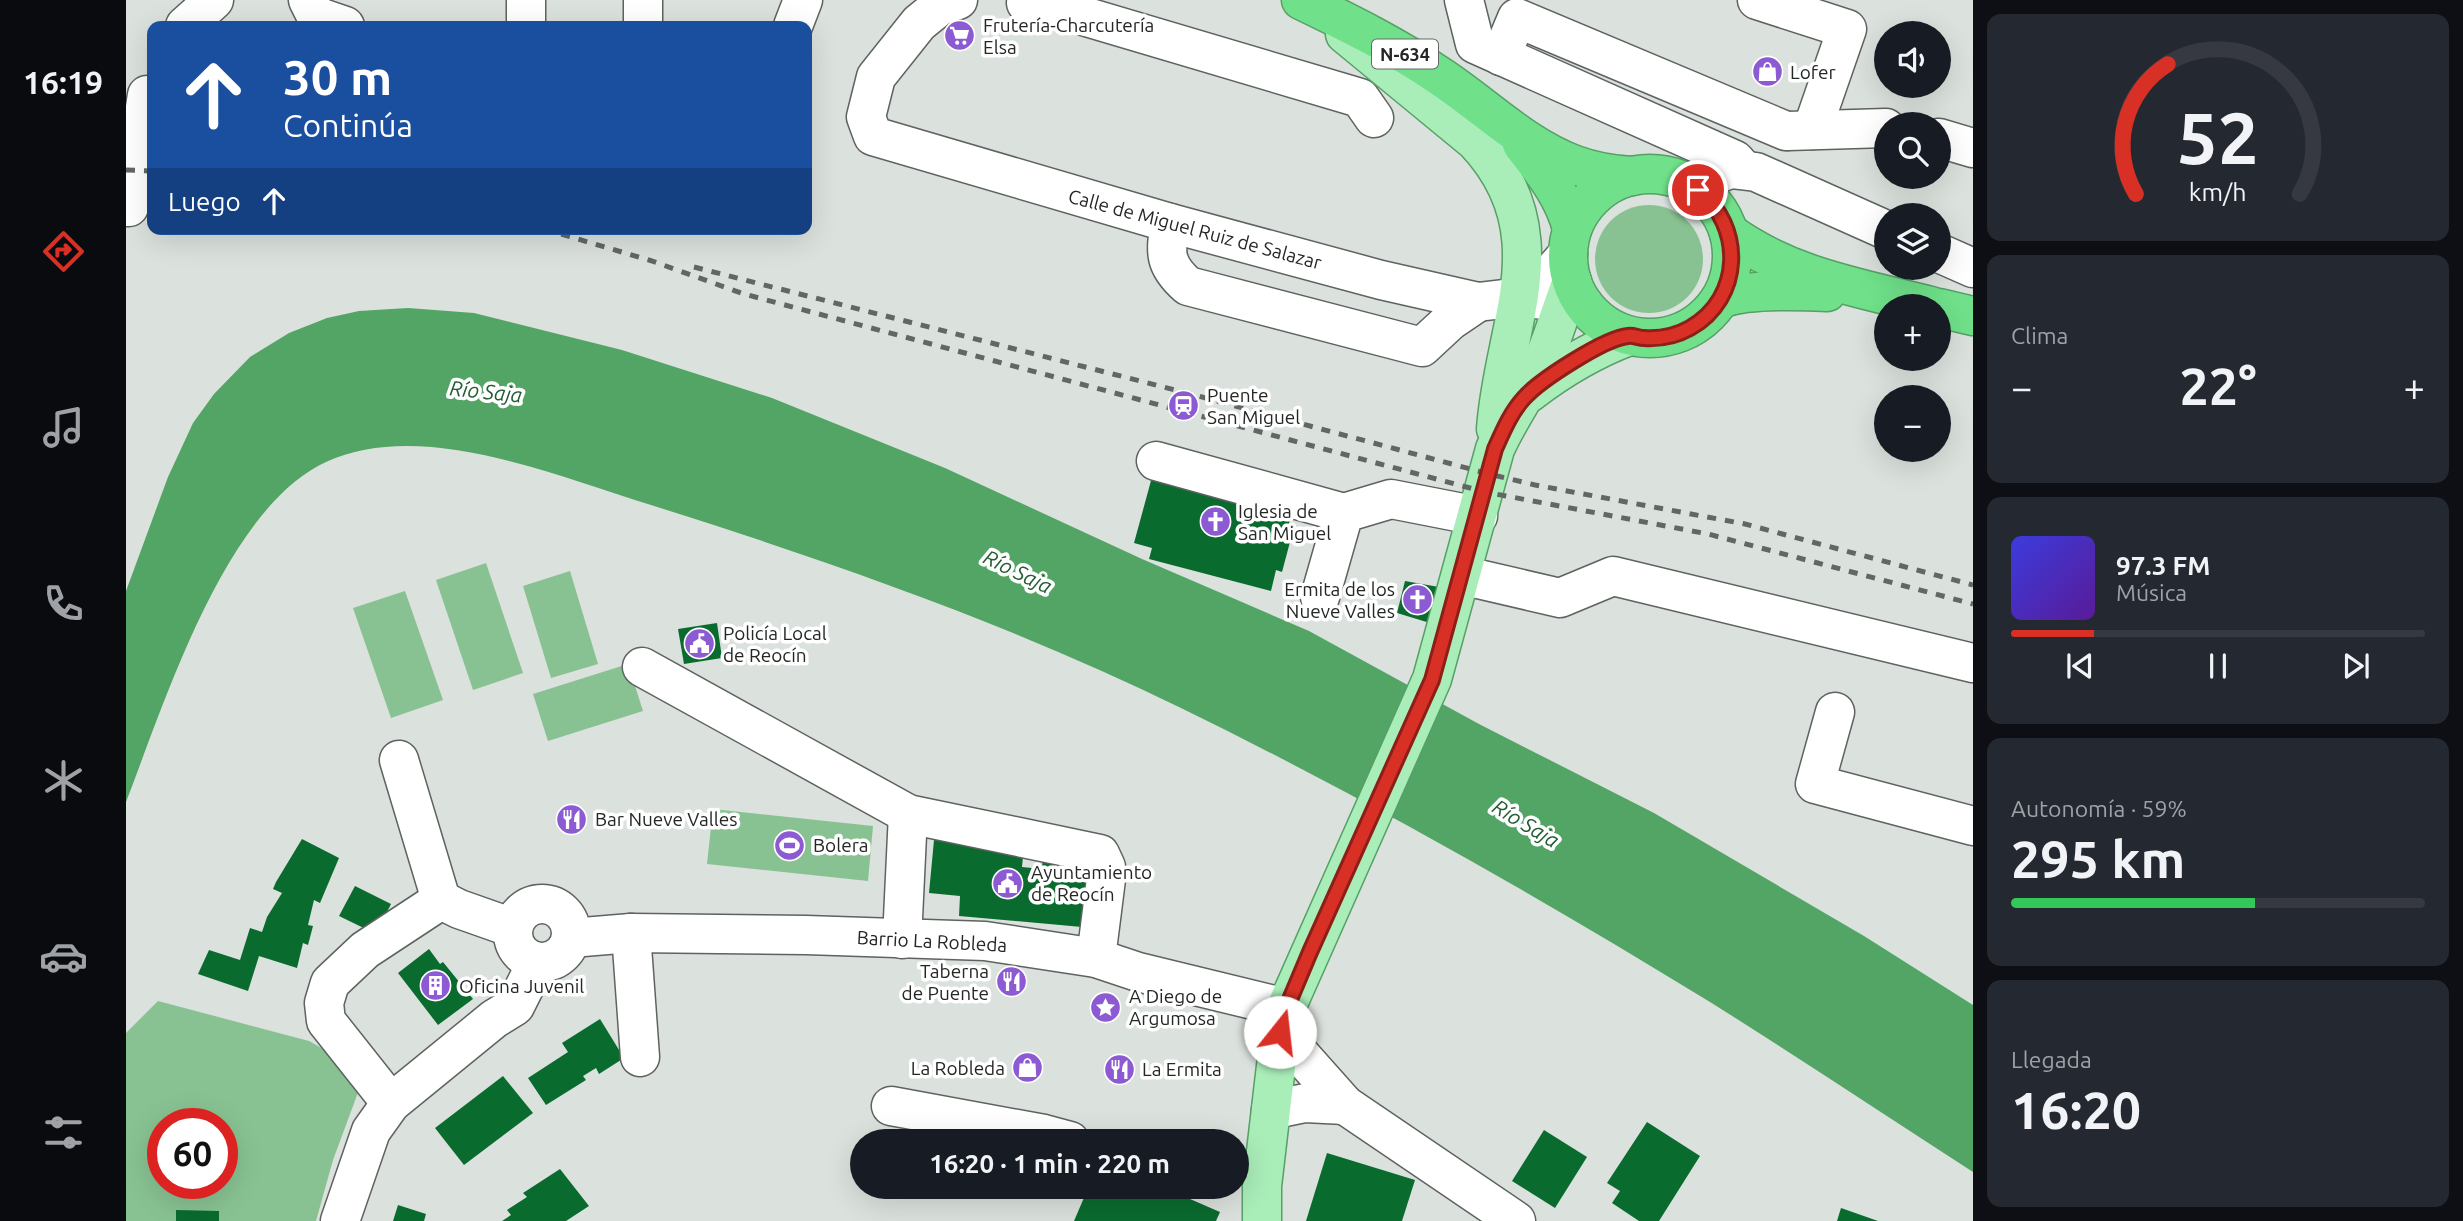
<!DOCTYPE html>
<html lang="es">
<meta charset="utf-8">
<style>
body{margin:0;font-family:Ubuntu,sans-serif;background:#242831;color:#f1f3f6;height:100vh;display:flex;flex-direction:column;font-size:26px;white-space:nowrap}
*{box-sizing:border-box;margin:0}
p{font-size:23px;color:#9ea1a6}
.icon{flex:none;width:38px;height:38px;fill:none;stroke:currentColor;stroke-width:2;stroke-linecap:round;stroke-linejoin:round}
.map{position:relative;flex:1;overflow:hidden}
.details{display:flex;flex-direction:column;gap:14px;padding:14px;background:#0d0f14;width:490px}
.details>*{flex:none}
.banner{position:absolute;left:21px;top:21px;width:665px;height:214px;border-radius:14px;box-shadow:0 7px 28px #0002;background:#1a4fa0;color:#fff;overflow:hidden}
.buttons{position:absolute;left:1748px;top:21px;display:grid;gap:14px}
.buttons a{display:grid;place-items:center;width:77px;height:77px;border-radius:50%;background:#171b24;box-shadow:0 7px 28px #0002;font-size:35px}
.speed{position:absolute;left:21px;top:1108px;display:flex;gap:14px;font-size:35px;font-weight:700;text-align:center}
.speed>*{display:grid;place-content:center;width:91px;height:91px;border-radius:50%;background:#171b24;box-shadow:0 7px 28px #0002;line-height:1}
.speed .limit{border:10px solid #d22;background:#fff;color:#111}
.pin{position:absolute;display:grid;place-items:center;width:60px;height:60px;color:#fff;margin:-30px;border:4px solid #fff;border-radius:50%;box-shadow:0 2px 7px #0007}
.me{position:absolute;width:77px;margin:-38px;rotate:16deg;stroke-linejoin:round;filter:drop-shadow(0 0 5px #0008)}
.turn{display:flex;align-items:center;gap:24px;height:147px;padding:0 21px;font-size:32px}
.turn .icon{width:91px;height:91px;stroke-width:2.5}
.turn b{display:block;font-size:49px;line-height:60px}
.then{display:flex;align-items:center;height:66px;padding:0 21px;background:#0003;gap:14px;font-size:26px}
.big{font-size:52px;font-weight:700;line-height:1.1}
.details .tile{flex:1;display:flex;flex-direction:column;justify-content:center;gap:10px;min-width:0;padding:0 24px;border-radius:14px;background:#242831}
.details .dial{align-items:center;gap:0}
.dial svg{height:182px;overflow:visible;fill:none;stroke:#363941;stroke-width:7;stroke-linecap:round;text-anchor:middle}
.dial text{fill:#f1f3f6;stroke:none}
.song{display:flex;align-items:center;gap:21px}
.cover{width:84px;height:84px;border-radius:10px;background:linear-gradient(135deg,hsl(240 70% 55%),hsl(270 70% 35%))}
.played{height:7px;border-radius:4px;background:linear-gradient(90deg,#d93025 20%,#363941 20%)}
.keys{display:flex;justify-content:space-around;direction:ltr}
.heat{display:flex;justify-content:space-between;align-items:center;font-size:38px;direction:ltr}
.charge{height:10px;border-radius:5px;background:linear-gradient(90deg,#34c759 59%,#363941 0)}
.trip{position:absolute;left:724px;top:1129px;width:399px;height:70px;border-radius:35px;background:#171b24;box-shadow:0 7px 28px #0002;font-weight:700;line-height:70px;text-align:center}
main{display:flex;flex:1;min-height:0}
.tabs{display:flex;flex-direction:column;width:126px;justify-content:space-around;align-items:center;background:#090b0e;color:#9ea1a6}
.tabs .icon{width:49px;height:49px}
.tabs .active{color:#d93025}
.tabs b{font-size:32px;color:#f1f3f6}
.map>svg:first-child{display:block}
.green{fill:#88c292;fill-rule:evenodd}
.water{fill:#52a565}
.building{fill:#0a6b2f}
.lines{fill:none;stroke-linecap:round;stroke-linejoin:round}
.minor-casing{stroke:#5e635f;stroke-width:41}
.major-casing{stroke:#56a067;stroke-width:41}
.highway-casing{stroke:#56a067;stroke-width:41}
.minor{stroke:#fff;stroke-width:38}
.major{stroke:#a9edb9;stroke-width:38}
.highway{stroke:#70e18a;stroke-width:38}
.rail{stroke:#636764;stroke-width:5;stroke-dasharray:9 9;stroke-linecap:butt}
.route-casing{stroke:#8d1f18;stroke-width:18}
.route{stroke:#d93025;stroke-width:12}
.labels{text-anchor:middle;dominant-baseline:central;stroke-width:7;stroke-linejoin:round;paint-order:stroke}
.shield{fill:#fff;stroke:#666866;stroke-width:2}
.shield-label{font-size:18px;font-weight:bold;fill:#252725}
.poi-label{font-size:19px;fill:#252725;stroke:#fff;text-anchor:start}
.street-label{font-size:19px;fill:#252725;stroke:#fff}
.water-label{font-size:21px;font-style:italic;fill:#225c31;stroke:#fff}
</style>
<main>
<nav class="tabs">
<b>16:19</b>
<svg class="icon active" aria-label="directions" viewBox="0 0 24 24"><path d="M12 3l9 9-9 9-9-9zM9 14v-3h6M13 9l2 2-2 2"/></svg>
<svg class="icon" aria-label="music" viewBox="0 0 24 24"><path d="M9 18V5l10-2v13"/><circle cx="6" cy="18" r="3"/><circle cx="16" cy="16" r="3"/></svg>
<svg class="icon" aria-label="phone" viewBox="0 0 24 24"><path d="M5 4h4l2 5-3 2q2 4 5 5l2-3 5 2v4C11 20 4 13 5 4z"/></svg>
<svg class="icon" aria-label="climate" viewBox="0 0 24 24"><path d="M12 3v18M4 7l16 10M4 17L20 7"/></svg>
<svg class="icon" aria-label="car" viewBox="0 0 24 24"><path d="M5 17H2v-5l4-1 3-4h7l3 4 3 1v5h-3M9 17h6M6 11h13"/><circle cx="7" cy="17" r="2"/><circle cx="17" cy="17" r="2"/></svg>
<svg class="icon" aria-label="filters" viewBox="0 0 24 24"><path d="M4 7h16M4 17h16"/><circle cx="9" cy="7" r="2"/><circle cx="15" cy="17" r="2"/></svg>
</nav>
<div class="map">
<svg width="1847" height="1221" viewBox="0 0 1847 1221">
<rect width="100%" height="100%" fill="#dbe1dc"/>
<g class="green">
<circle cx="1523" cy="259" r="54"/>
<path d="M360 563 397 673 347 690 310 580Z"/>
<path d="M444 571 472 664 425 678 397 586Z"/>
<path d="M279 591 317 700 265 718 227 608Z"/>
<path d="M502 664 517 711 422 741 407 694Z"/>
<path d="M587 809 747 826 742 881 581 864Z"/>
<path d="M32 1001 183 1041 215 1059 237 1079 207 1160 190 1221H0V1033ZM37 1124H96V1183H37Z"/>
</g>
<path class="water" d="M282 308 348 313 496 350 646 398 819 468 1016 559 1183 631 1353 724 1528 813 1738 936 1847 1005V1172C1759 1115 1672 1057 1584 1002 1413 897 1237 797 1057 709 886 625 706 562 525 505 431 476 295 418 200 462 99 508 38 704 0 802V591L42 477 67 423 88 394 124 357 163 333 201 318 233 311Z"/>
<g class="building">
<path d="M1029 466 1168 503 1159 540 1164 542 1156 572 1150 570 1145 591 1023 559 1026 548 1008 543Z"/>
<path d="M1279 581 1313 587 1304 623 1271 613Z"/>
<path d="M591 623 596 658 558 664 552 629Z"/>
<path d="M176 839 213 858 194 903 188 900 182 925 187 926 182 945 177 943 171 968 133 956 122 991 72 974 83 950 114 960 124 928 136 932 141 917 156 893 147 889 150 882Z"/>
<path d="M808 840 898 846 896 867 916 869 917 854 949 856 948 873 962 874 956 927 833 916 834 896 803 893Z"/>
<path d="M229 886 265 904 250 934 213 916Z"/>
<path d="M303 949 314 964 317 962 347 999 312 1025 272 973Z"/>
<path d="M474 1019 498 1058 473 1074 470 1068 457 1076 460 1080 420 1105 402 1078 442 1052 436 1043Z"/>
<path d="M377 1076 407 1113 338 1165 309 1128Z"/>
<path d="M1521 1122 1574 1156 1533 1221H1513L1486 1203 1494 1191 1481 1183Z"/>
<path d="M1418 1130 1461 1157 1429 1208 1386 1181Z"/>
<path d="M1201 1153 1289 1180 1276 1221H1180Z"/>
<path d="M434 1169 463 1206 440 1221H376L385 1215 381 1210 401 1197 397 1193Z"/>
<path d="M963 1186H1034L1094 1212 1090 1221H948Z"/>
<path d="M272 1205 300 1214 298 1221H267Z"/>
<path d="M1715 1208 1752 1221H1711Z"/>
<path d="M50 1210 93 1211V1221H50Z"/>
</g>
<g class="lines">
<defs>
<g id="minor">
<path d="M182 0 190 16 219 26"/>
<path d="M832 0 814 6 793 23 750 77 740 117 747 136 1044 223 1255 280 1352 302 1394 297 1458 305"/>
<path d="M901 0 900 3 944 12 1234 98 1248 118"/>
<path d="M1338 0 1349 44 1609 160 1617 169"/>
<path d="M1631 0 1721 29 1686 130"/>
<path d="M59 26 88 0"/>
<path d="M400 26V0"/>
<path d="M517 26V0"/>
<path d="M667 26 677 0"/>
<path d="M1375 56 1391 18 1660 131"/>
<path d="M1662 131 1760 128"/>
<path d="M1813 138 1847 148"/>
<path d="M1562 184 1605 169 1630 172 1760 230"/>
<path d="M0 207H3L21 95"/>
<path d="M1044 223C1039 253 1038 265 1062 286L1296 347 1324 321 1352 302"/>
<path d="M1813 253 1847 268"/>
<path d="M1394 297 1421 278 1442 254"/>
<path d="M1030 461 1218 513"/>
<path d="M1335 575 1434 598 1487 576 1847 663"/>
<path d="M1194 597 1218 513 1265 499 1352 516"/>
<path d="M516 667 782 814 974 854 980 867V879L970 958"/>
<path d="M1709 712 1689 784 1847 826"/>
<path d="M273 760 315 900"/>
<circle cx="416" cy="933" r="29"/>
<path d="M505 933 514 1057"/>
<path d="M445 938 505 933 680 935 859 941 970 958 1012 972 1160 1008"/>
<path d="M776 939 782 814"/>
<path d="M1154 1032 1219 1105 1390 1221"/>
<path d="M265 1103 200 1021 198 1003 204 983 239 950 315 900 333 909 387 928"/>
<path d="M765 1106 918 1134 944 1141"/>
<path d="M1145 1110 1179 1103 1219 1105"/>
<path d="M214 1221 245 1131 265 1103 368 1019 389 1006 411 962"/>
</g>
<g id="major">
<path d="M1219 34 1349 141C1436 233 1377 325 1370 429"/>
<path d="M1403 393C1434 369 1466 350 1503 336"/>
<path d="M1136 1221V1186L1154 1032 1160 1008 1306 679 1369 449C1383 417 1404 390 1418 358 1429 333 1436 306 1446 281"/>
</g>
<g id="highway">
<path d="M1175 0C1223 23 1271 47 1315 77 1359 106 1399 147 1449 165 1468 172 1487 175 1506 176"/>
<path d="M1396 144C1417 171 1438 196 1446 229"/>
<circle cx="1524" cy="256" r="82"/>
<path d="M1603 233C1664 277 1734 288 1805 306"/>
<path d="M1593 301C1609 288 1679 291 1701 292"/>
<path d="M1813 308 1847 316"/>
</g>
</defs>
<use href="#minor" class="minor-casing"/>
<use href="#major" class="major-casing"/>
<use href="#highway" class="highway-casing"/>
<use href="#minor" class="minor"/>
<use href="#major" class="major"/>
<use href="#highway" class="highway"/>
<g class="rail">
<path d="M0 170 26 171"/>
<path d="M418 229 526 261 618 294 1359 492 1582 534 1847 604"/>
<path d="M568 267 1061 393 1363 474 1409 485 1619 524 1847 585"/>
</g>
</g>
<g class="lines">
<defs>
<path id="route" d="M1154 1032 1160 1009 1184 952 1306 680 1369 449C1377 431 1385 412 1398 398 1414 380 1479 338 1502 336 1507 335 1513 338 1518 338 1534 339 1550 336 1564 328 1617 298 1618 226 1572 190"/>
</defs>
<use href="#route" class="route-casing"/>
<use href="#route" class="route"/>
</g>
<defs>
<symbol id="supermarket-disc" viewBox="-11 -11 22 22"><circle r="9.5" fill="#8c5bd4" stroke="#fff"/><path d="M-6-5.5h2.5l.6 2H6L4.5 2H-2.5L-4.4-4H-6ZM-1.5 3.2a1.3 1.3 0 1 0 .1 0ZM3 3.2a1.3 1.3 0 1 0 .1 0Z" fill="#fff"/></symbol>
<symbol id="shop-disc" viewBox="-11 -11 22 22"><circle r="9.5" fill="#8c5bd4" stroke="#fff"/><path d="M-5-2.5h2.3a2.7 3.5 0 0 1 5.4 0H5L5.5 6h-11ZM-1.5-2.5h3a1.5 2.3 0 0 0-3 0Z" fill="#fff"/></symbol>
<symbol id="station-disc" viewBox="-11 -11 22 22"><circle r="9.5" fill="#8c5bd4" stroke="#fff"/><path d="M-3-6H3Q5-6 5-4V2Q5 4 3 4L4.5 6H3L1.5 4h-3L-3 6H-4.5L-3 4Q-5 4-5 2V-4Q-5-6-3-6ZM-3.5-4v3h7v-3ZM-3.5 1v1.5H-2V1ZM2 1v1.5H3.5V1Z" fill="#fff"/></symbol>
<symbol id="church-disc" viewBox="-11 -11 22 22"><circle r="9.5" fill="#8c5bd4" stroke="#fff"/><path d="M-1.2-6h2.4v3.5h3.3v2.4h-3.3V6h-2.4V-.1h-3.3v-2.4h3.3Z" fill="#fff"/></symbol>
<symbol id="civic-disc" viewBox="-11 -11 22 22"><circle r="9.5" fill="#8c5bd4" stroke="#fff"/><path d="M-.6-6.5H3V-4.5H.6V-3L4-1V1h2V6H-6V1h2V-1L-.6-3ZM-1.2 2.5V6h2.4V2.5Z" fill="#fff"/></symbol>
<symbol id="restaurant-disc" viewBox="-11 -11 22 22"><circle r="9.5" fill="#8c5bd4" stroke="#fff"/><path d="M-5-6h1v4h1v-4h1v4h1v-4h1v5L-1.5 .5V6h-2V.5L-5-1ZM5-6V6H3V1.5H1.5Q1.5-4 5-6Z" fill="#fff"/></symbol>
<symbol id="stadium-disc" viewBox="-11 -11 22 22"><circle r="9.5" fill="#8c5bd4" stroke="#fff"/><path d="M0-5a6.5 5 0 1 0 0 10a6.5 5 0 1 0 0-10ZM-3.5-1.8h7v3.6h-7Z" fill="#fff"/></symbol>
<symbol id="building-disc" viewBox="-11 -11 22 22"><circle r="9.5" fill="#8c5bd4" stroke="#fff"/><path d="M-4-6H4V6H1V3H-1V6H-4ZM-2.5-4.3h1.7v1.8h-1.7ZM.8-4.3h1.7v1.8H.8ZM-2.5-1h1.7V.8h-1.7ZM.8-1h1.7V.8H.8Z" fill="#fff"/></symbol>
<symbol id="sight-disc" viewBox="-11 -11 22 22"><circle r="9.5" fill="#8c5bd4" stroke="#fff"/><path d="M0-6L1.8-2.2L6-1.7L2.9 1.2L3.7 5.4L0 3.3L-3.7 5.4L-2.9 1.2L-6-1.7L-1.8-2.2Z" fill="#fff"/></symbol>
</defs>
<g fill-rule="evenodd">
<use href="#supermarket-disc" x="816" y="18" width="35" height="35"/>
<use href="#shop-disc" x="1624" y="54" width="35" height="35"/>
<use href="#station-disc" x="1040" y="388" width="35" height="35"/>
<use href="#church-disc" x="1072" y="504" width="35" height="35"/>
<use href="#church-disc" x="1274" y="582" width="35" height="35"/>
<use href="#civic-disc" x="556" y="626" width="35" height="35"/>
<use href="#restaurant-disc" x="428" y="802" width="35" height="35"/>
<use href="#stadium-disc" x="646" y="828" width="35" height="35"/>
<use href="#civic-disc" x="864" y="866" width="35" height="35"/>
<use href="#restaurant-disc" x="868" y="964" width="35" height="35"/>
<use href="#building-disc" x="292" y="968" width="35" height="35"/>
<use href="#sight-disc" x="962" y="990" width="35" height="35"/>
<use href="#shop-disc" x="884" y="1050" width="35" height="35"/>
<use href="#restaurant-disc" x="976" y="1052" width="35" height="35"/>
</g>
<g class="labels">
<rect class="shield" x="1246" y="39.5" width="66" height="29" rx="5"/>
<g class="shield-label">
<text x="1279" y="54">N-634</text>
</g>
<g class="poi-label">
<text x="857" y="25">Frutería-Charcutería<tspan x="857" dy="22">Elsa</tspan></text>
<text x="1664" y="72">Lofer</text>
<text x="1081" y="395">Puente<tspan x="1081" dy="22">San Miguel</tspan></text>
<text x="1112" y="511">Iglesia de<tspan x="1112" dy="22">San Miguel</tspan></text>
<text x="1269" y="589" text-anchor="end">Ermita de los<tspan x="1269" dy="22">Nueve Valles</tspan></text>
<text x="597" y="633">Policía Local<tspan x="597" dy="22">de Reocín</tspan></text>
<text x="469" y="819">Bar Nueve Valles</text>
<text x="687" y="845">Bolera</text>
<text x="905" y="872">Ayuntamiento<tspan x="905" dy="22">de Reocín</tspan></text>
<text x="863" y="971" text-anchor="end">Taberna<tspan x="863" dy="22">de Puente</tspan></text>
<text x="333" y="986">Oficina Juvenil</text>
<text x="1003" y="996">A Diego de<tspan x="1003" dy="22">Argumosa</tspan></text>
<text x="879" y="1068" text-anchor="end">La Robleda</text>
<text x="1016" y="1069">La Ermita</text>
</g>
<g class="street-label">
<text transform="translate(1069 229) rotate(15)">Calle de Miguel Ruiz de Salazar</text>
<text transform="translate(806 941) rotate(3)">Barrio La Robleda</text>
</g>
<g class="water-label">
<text transform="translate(360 391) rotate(6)">Río Saja</text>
<text transform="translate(892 571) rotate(26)">Río Saja</text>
<text transform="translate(1400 823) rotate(31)">Río Saja</text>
</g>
</g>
</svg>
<div class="buttons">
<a><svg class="icon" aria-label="sound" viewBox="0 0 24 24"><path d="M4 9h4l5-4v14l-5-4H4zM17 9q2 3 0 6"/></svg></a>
<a><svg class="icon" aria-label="search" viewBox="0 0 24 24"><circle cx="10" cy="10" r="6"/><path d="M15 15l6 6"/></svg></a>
<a><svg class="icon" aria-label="layers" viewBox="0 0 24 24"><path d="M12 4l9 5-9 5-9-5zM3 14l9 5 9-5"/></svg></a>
<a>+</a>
<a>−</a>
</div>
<div class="speed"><div class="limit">60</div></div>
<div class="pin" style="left:1572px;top:190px;background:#d93025"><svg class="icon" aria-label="arrive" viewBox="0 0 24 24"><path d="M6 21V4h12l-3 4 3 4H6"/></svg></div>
<svg class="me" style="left:1154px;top:1032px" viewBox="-20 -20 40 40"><circle r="19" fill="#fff"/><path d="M0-13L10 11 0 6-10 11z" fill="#d93025"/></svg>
<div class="trip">16:20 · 1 min · 220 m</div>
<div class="banner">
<div class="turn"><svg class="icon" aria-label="ahead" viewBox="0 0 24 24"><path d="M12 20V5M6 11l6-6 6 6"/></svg><div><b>30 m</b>Continúa</div></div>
<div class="then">Luego<svg class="icon" aria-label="ahead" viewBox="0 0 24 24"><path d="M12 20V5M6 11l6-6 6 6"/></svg></div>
</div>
</div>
<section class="details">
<div class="tile dial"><svg viewBox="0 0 100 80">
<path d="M14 69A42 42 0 1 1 86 69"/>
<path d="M14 69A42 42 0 0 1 28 12" stroke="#d93025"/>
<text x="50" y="56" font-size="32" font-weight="700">52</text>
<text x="50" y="72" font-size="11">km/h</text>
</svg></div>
<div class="tile"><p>Clima</p>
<div class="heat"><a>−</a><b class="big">22°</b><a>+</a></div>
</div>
<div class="tile">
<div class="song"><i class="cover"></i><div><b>97.3 FM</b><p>Música</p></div></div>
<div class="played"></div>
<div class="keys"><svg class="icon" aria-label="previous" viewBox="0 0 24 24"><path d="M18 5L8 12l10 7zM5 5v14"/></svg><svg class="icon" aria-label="pause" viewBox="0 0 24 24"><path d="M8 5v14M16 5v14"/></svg><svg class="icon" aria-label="next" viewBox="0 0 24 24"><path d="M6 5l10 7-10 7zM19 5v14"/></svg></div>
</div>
<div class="tile"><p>Autonomía · 59%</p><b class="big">295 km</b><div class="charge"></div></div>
<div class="tile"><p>Llegada</p><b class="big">16:20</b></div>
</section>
</main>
